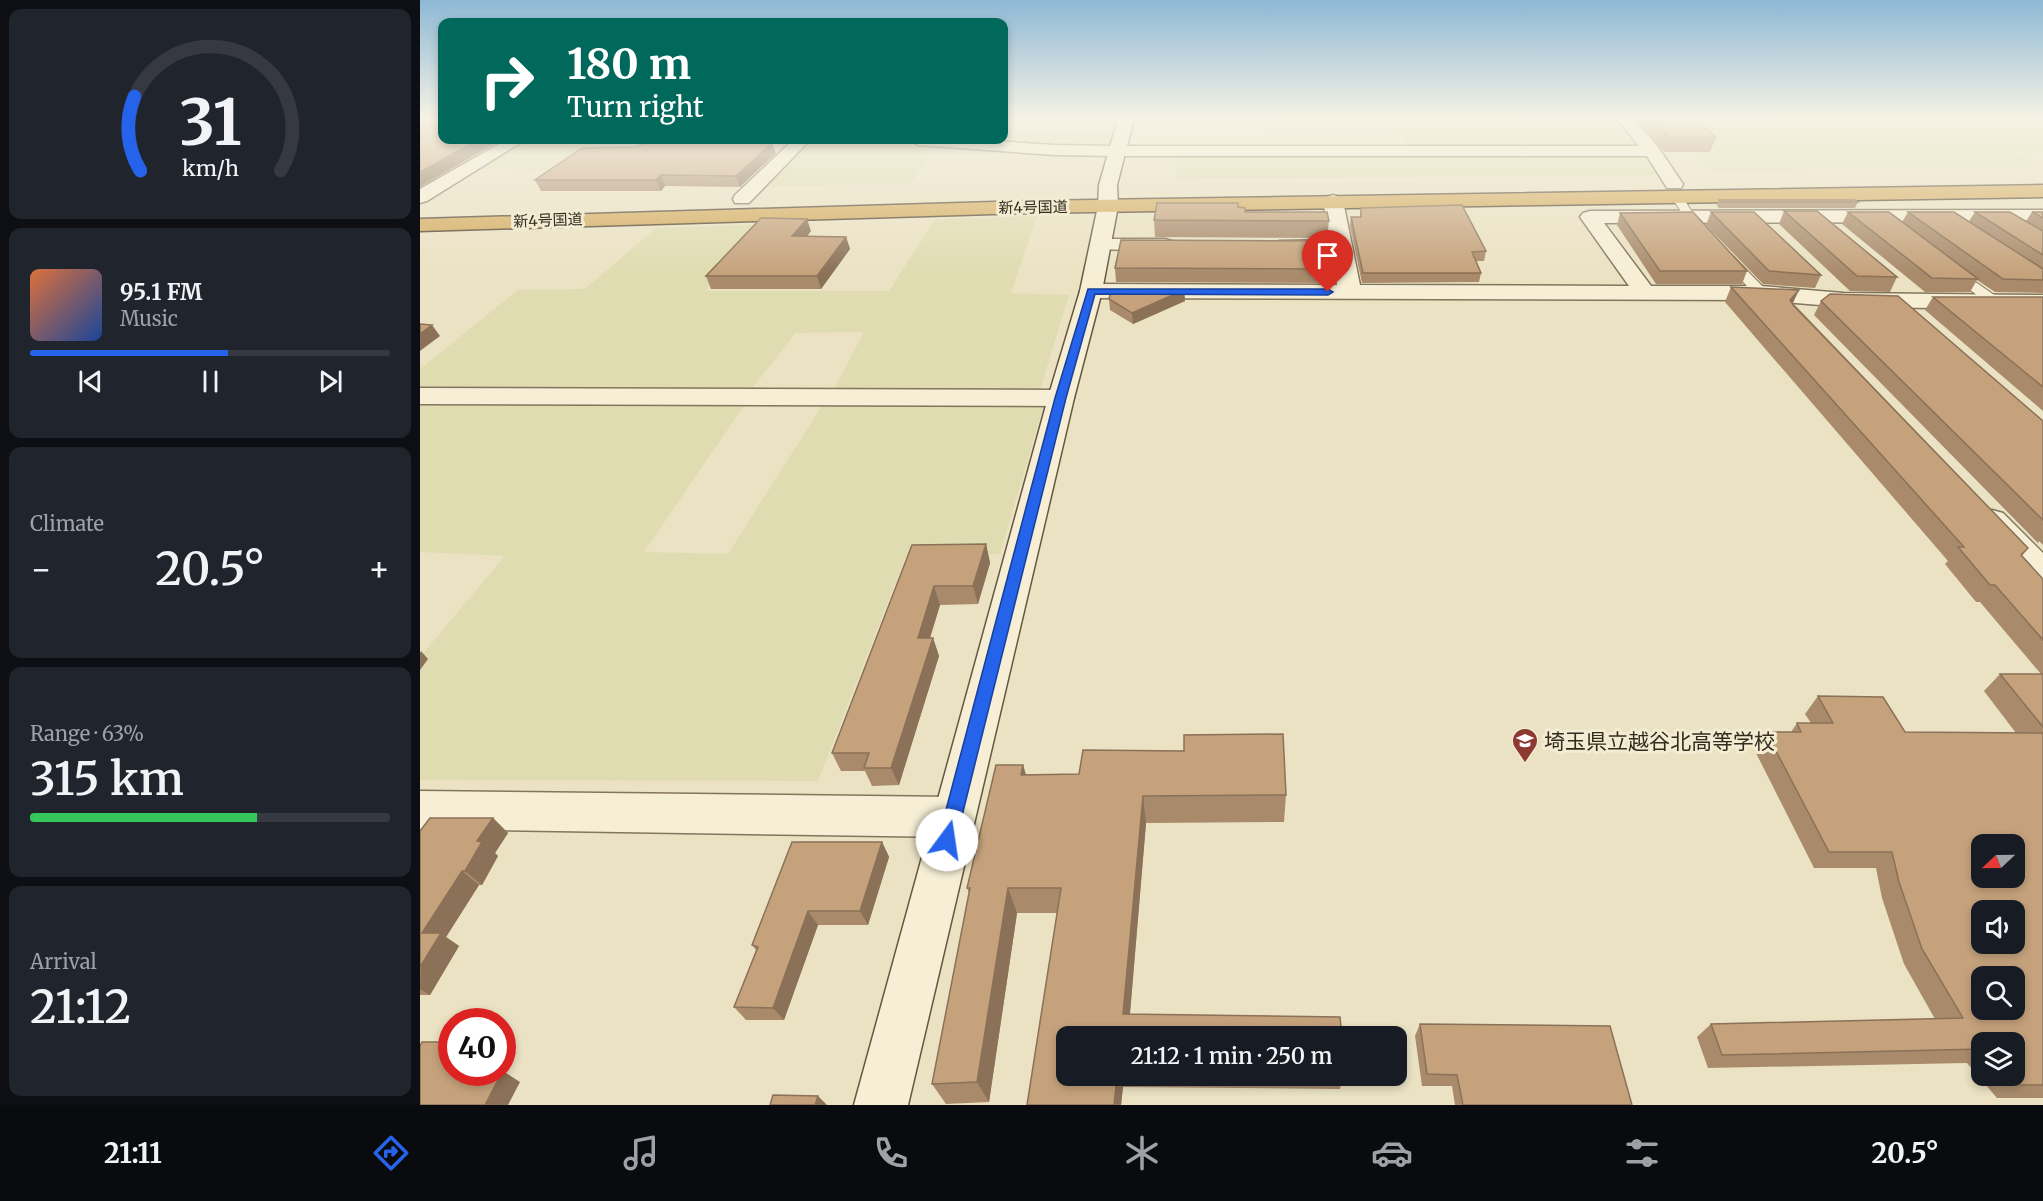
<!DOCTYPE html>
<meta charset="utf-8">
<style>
body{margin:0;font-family:Merriweather,"Noto Sans JP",serif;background:#20242c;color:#f1f3f6;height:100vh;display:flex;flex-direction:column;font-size:22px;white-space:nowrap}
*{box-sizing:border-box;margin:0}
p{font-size:20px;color:#9ea1a6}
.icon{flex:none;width:33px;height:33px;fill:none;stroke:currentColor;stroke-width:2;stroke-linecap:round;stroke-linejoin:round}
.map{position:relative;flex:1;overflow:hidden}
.details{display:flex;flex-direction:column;gap:9px;padding:9px;background:#0d0f14;width:420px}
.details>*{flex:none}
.banner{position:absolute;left:18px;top:18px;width:570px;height:126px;border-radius:12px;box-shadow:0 3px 9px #0003;background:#00695c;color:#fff;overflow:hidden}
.needle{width:39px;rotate:248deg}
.fabs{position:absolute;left:1551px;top:834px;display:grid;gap:12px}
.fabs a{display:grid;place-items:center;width:54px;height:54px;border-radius:12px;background:#171b24;box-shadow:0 3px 9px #0003;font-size:30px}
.speed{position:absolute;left:18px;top:1008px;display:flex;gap:12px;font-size:30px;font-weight:700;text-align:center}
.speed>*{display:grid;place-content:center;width:78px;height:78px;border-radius:50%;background:#171b24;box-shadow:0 3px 9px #0003;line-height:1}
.speed .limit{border:9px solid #d22;background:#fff;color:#111}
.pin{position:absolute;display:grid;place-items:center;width:51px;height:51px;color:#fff;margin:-62px -26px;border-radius:50% 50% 50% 0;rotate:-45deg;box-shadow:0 0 6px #0007}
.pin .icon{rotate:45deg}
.me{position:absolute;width:66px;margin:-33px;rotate:14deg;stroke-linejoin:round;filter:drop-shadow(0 0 4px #0008)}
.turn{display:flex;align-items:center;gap:21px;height:126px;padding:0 30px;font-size:27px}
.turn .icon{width:78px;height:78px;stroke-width:2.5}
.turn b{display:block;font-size:42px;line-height:51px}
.big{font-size:45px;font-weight:600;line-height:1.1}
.details .tile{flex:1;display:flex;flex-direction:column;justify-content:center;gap:9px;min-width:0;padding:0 21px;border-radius:12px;background:#20242c}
.details .dial{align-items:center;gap:0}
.dial svg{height:156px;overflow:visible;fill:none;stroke:#363941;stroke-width:7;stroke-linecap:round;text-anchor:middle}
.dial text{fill:#f1f3f6;stroke:none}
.song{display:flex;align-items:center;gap:18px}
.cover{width:72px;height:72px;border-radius:9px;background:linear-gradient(135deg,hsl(20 70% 55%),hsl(220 70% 35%))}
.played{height:6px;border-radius:3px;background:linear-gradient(90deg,#2563eb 55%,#363941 55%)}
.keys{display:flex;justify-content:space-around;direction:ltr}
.heat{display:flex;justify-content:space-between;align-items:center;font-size:33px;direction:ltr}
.charge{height:9px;border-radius:4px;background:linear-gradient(90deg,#34c759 63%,#363941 0)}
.trip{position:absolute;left:636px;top:1026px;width:351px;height:60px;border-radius:12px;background:#171b24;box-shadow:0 3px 9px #0003;font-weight:600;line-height:60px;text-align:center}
.dock{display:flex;height:96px;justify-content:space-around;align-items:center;background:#090b0e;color:#9ea1a6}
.dock .icon{width:42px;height:42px}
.dock .selected{color:#2563eb}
.dock b{font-size:27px;color:#f1f3f6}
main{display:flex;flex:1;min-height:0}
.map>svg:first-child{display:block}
.farmland{fill:#dfdcb1}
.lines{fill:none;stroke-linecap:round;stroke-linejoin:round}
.lane-casing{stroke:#83745c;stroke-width:2}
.street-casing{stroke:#83745c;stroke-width:3}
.secondary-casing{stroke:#65563f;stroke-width:3}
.highway-casing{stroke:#514230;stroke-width:3}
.lane{fill:#f6efd6;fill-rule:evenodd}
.street{fill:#f6efd6;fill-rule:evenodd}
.secondary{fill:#f6efd6;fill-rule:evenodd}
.highway{fill:#d3aa5b;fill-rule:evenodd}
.wall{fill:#a98b6b;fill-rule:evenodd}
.shaded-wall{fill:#8a7157}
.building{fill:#c5a27c;stroke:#8a7157;stroke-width:1.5;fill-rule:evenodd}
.route{fill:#2563eb;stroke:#184099;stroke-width:1.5}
.labels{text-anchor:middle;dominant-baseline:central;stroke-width:6;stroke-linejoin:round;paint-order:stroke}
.far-street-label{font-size:15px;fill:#342b1e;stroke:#f2ecd2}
.near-poi-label{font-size:21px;fill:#342b1e;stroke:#f2ecd2;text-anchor:start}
</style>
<main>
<section class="details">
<div class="tile dial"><svg viewBox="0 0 100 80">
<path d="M14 69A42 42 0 1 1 86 69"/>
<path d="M14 69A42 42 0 0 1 11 31" stroke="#2563eb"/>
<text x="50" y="56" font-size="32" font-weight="700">31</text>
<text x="50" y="72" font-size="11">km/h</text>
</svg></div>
<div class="tile">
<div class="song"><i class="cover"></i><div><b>95.1 FM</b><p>Music</p></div></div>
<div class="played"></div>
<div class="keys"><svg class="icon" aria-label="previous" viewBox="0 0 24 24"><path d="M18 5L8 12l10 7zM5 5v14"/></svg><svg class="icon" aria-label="pause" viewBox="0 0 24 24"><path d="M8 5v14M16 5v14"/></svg><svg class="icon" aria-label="next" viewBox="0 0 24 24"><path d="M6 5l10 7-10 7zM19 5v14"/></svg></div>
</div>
<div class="tile"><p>Climate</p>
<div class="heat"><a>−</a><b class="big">20.5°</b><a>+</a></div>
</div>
<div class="tile"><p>Range · 63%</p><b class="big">315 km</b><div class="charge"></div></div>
<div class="tile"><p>Arrival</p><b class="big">21:12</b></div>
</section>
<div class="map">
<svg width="1623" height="1105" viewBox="0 0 1623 1105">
<rect width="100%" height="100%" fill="#eae2c3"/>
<g class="farmland">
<path d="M846 119H1191L1216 147H988L981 131H846Z"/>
<path d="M1260 119H1623V153H1599L1621 166 1290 171 1271 153 1294 152Z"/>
<path d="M584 133H693L688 146H630L543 140H584Z"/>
<path d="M110 140H239L194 171 60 169Z"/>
<path d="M393 140H448L518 145 491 183 345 187Z"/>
<path d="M758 154H1223L1240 175 754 179Z"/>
<path d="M617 216 591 293 649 295 619 393 414 389 444 332 375 333 331 390 0 392V369L98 290 165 289 236 228 347 224 285 291H469L515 219Z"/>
<path d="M0 403 325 404 224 552 308 554 403 404H624L580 554 485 558 398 781 0 780V657L85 556 0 552Z"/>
</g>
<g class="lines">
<defs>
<g id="lane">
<path d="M1256 192 1260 193 1274 215 1286 227V233H1278L1266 219 1250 195Z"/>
<path d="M1308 254 1312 255 1346 290 1348 293 1346 296H1336L1304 261 1302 258Z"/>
<path d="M1534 267 1580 299 1582 302 1580 305H1570L1529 274 1528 271Z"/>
</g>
<g id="street">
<path d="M1197 119H1214L1238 147 1263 184 1261 188H1247L1227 156H697L634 155 498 145 490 140H560L634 145 697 146H1219Z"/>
<path d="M86 140H105L7 201 0 203V189Z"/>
<path d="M373 140H390L329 203H315L313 199 315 195Z"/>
<path d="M913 195 920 197 923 201 940 285 1209 286 1160 217 1163 213 1170 211 1623 210V222L1184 223 1231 286H1341L1423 293 1623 295V309L1423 307 1341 300 671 298 663 296 660 291 663 286 671 284 917 285 912 252 866 251 859 249 856 245 859 241 910 240 903 201 906 197Z"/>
<path d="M681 239H745L752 241 755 245 752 249 745 251 674 249 671 245 674 241Z"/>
<path d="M0 388 641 390 651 392 654 398 651 404 641 406 0 404Z"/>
<path d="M1572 510 1583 513 1623 553V585L1611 581 1561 527 1556 520 1561 513Z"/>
<path d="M0 791 533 797 548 803 555 817 548 831 533 837 0 829Z"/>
</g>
<path id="secondary" d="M698 119H714L697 185 698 206 682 291 654 398 488 1105H434L628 398 660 291 678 206 679 185Z"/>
<path id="highway" d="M1623 185V197L609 213 0 231V219L609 201Z"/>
</defs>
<use href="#lane" class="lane-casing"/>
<use href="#street" class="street-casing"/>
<use href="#secondary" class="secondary-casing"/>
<use href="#highway" class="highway-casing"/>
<use href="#lane" class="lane"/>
<use href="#street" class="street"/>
<use href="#secondary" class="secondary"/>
<use href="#highway" class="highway"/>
</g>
<g class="wall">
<path d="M1217 119H1276L1296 137 1290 152H1244Z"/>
<path d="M309 140 306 143 356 153 320 187 245 186 241 191H121L115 180 217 147Z"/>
<path d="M1299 200 1438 202 1435 208H1299L1297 206Z"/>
<path d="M818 207 825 212 909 221 907 238 735 237 734 220Z"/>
<path d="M941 208 1066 251 1064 261H1056L1061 273 1059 282 942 283 930 226 931 217H940Z"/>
<path d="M1364 211 1477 277 1470 292 1430 291 1359 224Z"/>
<path d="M1291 212 1401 275 1395 288 1343 284 1286 225Z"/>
<path d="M1428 212 1482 222 1488 212 1549 221 1555 212 1606 221 1612 212H1623V293L1575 292 1557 280 1550 292H1505L1422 224Z"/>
<path d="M1200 213 1327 271 1322 284H1236L1197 225Z"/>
<path d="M391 231 387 236 426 237 430 249 401 289H291L286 276Z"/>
<path d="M695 268 915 269 914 283 696 282Z"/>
<path d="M1311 287 1373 303 1608 548 1602 556 1623 579V1098H1577L1547 1063 1288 1068 1277 1037 1291 1024 1515 1019 1484 964 1462 898 1456 868H1394L1334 749 1346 732H1371L1377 723H1391L1385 714 1398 696 1485 732 1596 733 1564 691 1580 674H1621L1560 602H1556L1525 564 1528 561 1305 302ZM1562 1042 1594 1076H1562Z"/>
<path d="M764 290 765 301 713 324 690 310 689 299Z"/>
<path d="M1513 297H1623V411L1505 310Z"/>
<path d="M1401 301 1623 421V545L1619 541 1618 543 1394 315Z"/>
<path d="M566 544 570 563 558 604 520 605 510 638H513L519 656 479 785 452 786 445 771H421L412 753 492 545Z"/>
<path d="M863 734 866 795 864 822 726 823 710 1014 920 1017 922 1036H646V1076H923L920 1089 703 1087 701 1105H607L637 913H597L569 1102 526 1104 512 1084 549 893 547 888 576 765H603L606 775 659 774 663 750 764 751V735Z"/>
<path d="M73 818 88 833 75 853 78 856 62 885H59L26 937 39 946 10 995H0V831Z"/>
<path d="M462 842 469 857 448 925H398L364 1020H326L314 1007 336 950 332 945Z"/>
<path d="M1000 1024 1212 1105H1035L1032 1086H1002L995 1036Z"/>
</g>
<g class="shaded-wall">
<path d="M58 140H81L0 187V172Z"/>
<path d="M293 140H309L294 153 290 143Z"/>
<path d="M352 143 356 153 320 187 316 176Z"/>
<path d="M241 175 245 186 241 191 236 180Z"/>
<path d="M387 219 391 231 377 249 372 236Z"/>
<path d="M426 237 430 249 401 289 397 276Z"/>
<path d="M764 290 765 301 713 324 712 313Z"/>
<path d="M1379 290 1372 305 1370 300Z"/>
<path d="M12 325 20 336 0 351V334Z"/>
<path d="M566 544 570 563 558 604 553 586Z"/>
<path d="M514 586 520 605 504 657 498 638Z"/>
<path d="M513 638 519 656 479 785 471 768Z"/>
<path d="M1 651 8 659 0 670V653Z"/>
<path d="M603 765 611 792 601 775Z"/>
<path d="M723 796 726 823 708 1036 703 1014Z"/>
<path d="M73 818 88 833 75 853 78 856 62 885 45 871 57 841Z"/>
<path d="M462 842 469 857 448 925 440 911Z"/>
<path d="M42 871 59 885 26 937 39 946 10 995 0 989 2 933Z"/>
<path d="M588 888 597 913 569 1102 557 1082Z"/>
<path d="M388 911 398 925 364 1020 353 1008Z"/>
<path d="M82 1049 90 1053 82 1066Z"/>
<path d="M83 1071 100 1082 88 1105H65Z"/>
<path d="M697 1076H700L703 1087 701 1105H694Z"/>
<path d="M398 1096 407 1105H395Z"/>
</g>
<g class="building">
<path d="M0 119H22V140H58L0 172Z"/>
<path d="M1234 119H1276L1296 137H1249Z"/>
<path d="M228 140H293L290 143H352L316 176 241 175 236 180H115L162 148 217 147Z"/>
<path d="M1299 200H1435L1438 202H1301Z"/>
<path d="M737 203H818V207L825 208V212H907L909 221 734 220Z"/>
<path d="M1042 205 1066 251 1052 252 1061 273H943L931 217H941V208Z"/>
<path d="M1364 211H1397L1477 277 1437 276Z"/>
<path d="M1273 212 1327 271H1240L1200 213Z"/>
<path d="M1291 212H1334L1401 275 1349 271Z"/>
<path d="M1428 212H1469L1558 279 1512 278Z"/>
<path d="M1488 212H1534L1623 269V280L1583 279Z"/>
<path d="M1555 212H1590L1623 231V255Z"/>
<path d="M1612 212H1623V218Z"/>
<path d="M341 218 387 219 372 236 426 237 397 276H286Z"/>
<path d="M701 240 911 241 915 269 695 268Z"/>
<path d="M1311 287 1379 290 1370 300 1374 306 1608 548 1601 555 1623 579V640L1575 585H1570L1538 547H1544Z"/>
<path d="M691 290H764L712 313 689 299Z"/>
<path d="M1410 294 1478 296 1623 421V520L1401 301Z"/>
<path d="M1513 297H1623V387Z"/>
<path d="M0 324 12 325 0 334Z"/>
<path d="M566 544 553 586H514L498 638H513L471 768H444L449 753H412L492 545Z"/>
<path d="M1580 674H1623V727Z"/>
<path d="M1398 696 1463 697 1485 732 1623 733V1085H1600L1592 1076H1594V1042H1562V1049L1302 1055 1291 1024 1543 1018 1502 949 1479 882 1472 852H1409L1346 732H1381L1377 723H1413ZM1562 844H1594V878H1562ZM1562 910H1594V944H1562ZM1562 976H1594V1010H1562Z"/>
<path d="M863 734 866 795 723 796 703 1014 920 1017 922 1036H646V1076H697L694 1105H607L641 888H588L557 1082 512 1084 550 888H547L576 765H603L601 775 659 774 663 750 764 751V735Z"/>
<path d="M10 818H73L57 841 62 842 45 871H42L2 933H21L0 967V831Z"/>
<path d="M372 842H462L440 911H388L353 1008 314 1007 338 947 332 945Z"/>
<path d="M1000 1024 1190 1026 1212 1105H1043L1037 1075 1007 1074Z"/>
<path d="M2 1042H32V1072H82L65 1105H0V1046Z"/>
<path d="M353 1095 398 1096 395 1105H350Z"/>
</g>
<linearGradient id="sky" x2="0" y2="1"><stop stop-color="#8db8d5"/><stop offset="0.43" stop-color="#f6f2e4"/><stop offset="1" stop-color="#f6f2e4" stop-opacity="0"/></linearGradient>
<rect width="1623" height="274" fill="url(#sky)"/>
<path class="route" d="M668 289H908L913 292 908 295 675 294 646 398 536 840 534 845 527 848 521 845 518 840 635 398Z"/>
<defs>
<symbol id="school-pin" viewBox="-11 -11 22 30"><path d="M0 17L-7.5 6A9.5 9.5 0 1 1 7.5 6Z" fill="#8d3931" stroke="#f2ecd2"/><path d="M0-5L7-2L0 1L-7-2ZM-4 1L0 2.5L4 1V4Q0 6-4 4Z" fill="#fff"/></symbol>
</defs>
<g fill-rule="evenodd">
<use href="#school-pin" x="1090" y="726" width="30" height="40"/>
</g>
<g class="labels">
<g class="far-street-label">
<text transform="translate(613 207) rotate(-1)">新4号国道</text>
<text transform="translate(128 220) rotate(-2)">新4号国道</text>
</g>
<g class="near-poi-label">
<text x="1124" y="741">埼玉県立越谷北高等学校</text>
</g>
</g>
</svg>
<div class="fabs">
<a><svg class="needle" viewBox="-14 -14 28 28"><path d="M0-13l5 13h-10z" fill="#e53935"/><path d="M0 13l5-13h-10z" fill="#9ea1a6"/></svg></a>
<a><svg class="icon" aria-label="sound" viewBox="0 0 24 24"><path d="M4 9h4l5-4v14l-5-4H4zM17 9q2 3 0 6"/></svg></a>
<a><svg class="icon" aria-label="search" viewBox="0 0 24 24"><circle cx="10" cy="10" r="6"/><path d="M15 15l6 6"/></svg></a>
<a><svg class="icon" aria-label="layers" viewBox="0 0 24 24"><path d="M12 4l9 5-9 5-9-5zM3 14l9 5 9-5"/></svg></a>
</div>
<div class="speed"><div class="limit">40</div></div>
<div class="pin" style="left:908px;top:292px;background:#d93025"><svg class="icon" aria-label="arrive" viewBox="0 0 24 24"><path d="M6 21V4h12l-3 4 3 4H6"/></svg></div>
<svg class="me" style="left:527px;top:840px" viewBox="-20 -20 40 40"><circle r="19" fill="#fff"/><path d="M0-13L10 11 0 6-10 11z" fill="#2563eb"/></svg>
<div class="trip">21:12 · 1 min · 250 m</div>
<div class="banner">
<div class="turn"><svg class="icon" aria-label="right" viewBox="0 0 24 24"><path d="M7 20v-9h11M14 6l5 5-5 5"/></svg><div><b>180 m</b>Turn right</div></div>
</div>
</div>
</main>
<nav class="dock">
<b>21:11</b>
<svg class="icon selected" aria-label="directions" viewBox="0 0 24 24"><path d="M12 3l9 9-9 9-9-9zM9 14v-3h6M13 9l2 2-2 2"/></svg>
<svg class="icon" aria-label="music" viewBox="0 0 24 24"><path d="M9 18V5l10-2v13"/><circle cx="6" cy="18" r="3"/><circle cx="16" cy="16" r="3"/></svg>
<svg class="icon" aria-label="phone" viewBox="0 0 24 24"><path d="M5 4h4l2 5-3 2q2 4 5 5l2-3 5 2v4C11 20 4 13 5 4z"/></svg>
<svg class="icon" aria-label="climate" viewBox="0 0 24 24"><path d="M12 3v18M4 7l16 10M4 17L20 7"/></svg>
<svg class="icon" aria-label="car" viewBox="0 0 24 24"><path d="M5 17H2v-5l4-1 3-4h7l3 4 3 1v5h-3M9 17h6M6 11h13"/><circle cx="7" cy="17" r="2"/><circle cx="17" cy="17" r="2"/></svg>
<svg class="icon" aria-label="filters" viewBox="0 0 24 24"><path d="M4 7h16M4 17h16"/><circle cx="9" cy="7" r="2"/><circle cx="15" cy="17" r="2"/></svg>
<b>20.5°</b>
</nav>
